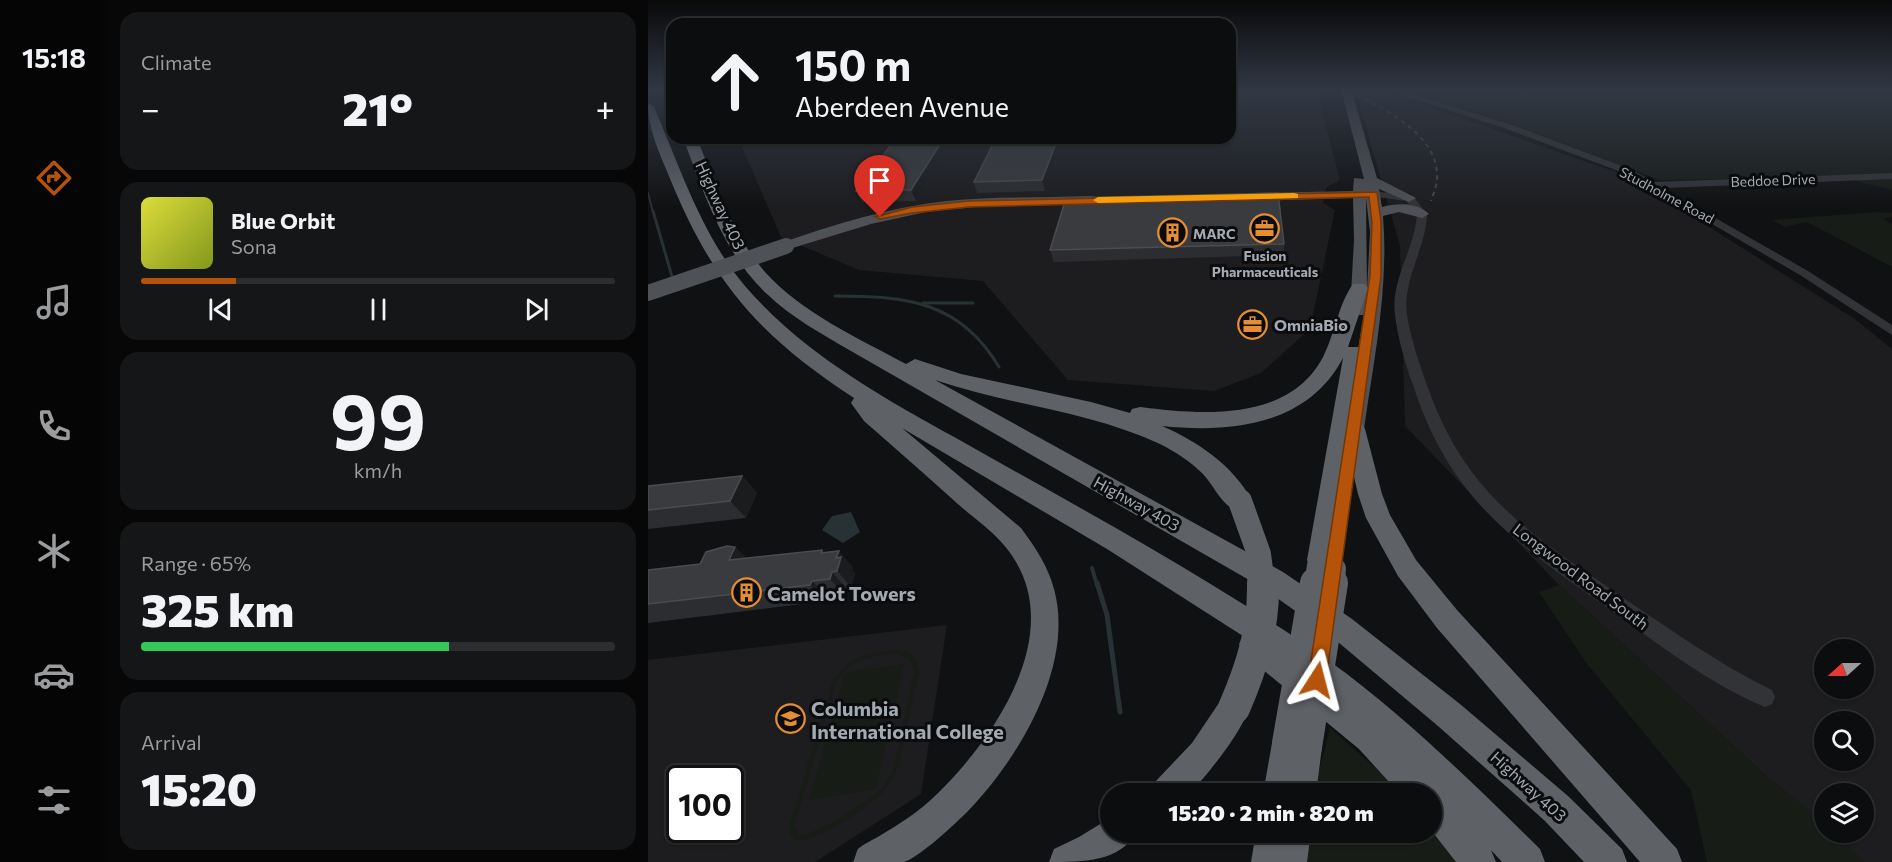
<!DOCTYPE html>
<meta charset="utf-8">
<style>
body{margin:0;font-family:Commissioner,sans-serif;background:#151617;color:#f1f3f6;height:100vh;display:flex;flex-direction:column;font-size:22px;white-space:nowrap}
*{box-sizing:border-box;margin:0}
p{font-size:20px;color:#9a9c9e}
.icon{flex:none;width:33px;height:33px;fill:none;stroke:currentColor;stroke-width:2;stroke-linecap:round;stroke-linejoin:round}
.map{position:relative;flex:1;overflow:hidden}
.details{display:flex;flex-direction:column;gap:12px;padding:12px;background:#070708;width:540px}
.details>*{flex:none}
.banner{position:absolute;left:18px;top:18px;width:570px;height:126px;border-radius:18px;box-shadow:0 2px 4px #0004,0 0 0 2px #2c2d2e;background:#0c0d0e;color:#f1f3f6;overflow:hidden}
.needle{width:39px;rotate:249deg}
.tools{position:absolute;left:1166px;top:639px;display:grid;gap:12px}
.tools a{display:grid;place-items:center;width:60px;height:60px;border-radius:50%;background:#0c0d0e;box-shadow:0 2px 4px #0004,0 0 0 2px #2c2d2e;font-size:30px}
.speed{position:absolute;left:18px;top:765px;display:flex;gap:12px;font-size:30px;font-weight:700;text-align:center}
.speed>*{display:grid;place-content:center;width:78px;height:78px;border-radius:50%;background:#0c0d0e;box-shadow:0 2px 4px #0004,0 0 0 2px #2c2d2e;line-height:1}
.speed .limit{border:3px solid #111;border-radius:9px;background:#fff;color:#111}
.pin{position:absolute;display:grid;place-items:center;width:51px;height:51px;color:#fff;margin:-62px -26px;border-radius:50% 50% 50% 0;rotate:-45deg;box-shadow:0 0 6px #0007}
.pin .icon{rotate:45deg}
.me{position:absolute;width:66px;margin:-33px;rotate:9deg;stroke-linejoin:round;filter:drop-shadow(0 0 4px #0008)}
.turn{display:flex;align-items:center;gap:21px;height:126px;padding:0 30px;font-size:27px}
.turn .icon{width:78px;height:78px;stroke-width:2.5}
.turn b{display:block;font-size:42px;line-height:51px}
.big{font-size:45px;font-weight:800;line-height:1.1}
.details .widget{flex:1;display:flex;flex-direction:column;justify-content:center;gap:9px;min-width:0;padding:0 21px;border-radius:18px;background:#151617}
.details .dial{align-items:center;gap:0}
.dial b{font-size:78px;line-height:1}
.song{display:flex;align-items:center;gap:18px}
.cover{width:72px;height:72px;border-radius:9px;background:linear-gradient(135deg,hsl(60 70% 55%),hsl(70 70% 35%))}
.played{height:6px;border-radius:3px;background:linear-gradient(90deg,#b45309 20%,#2c2d2e 20%)}
.keys{display:flex;justify-content:space-around;direction:ltr}
.heat{display:flex;justify-content:space-between;align-items:center;font-size:33px;direction:ltr}
.charge{height:9px;border-radius:4px;background:linear-gradient(90deg,#34c759 65%,#2c2d2e 0)}
.trip{position:absolute;left:452px;top:783px;width:342px;height:60px;border-radius:30px;background:#0c0d0e;box-shadow:0 2px 4px #0004,0 0 0 2px #2c2d2e;font-weight:800;line-height:60px;text-align:center}
main{display:flex;flex:1;min-height:0}
.dock{display:flex;flex-direction:column;width:108px;justify-content:space-around;align-items:center;background:#050506;color:#9a9c9e}
.dock .icon{width:42px;height:42px}
.dock .on{color:#b45309}
.dock b{font-size:27px;color:#f1f3f6}
.map>svg:first-child{display:block}
.built{fill:#1d1d1f;fill-rule:evenodd}
.green{fill:#171c17;fill-rule:evenodd}
.water{fill:#283134}
.lines{fill:none;stroke-linecap:round;stroke-linejoin:round}
.stream-far3{stroke:#283134;stroke-width:2}
.stream-far2{stroke:#283134;stroke-width:3}
.stream-far1{stroke:#283134;stroke-width:4}
.stream{stroke:#283134;stroke-width:5}
.minor{fill:#323336;fill-rule:evenodd}
.major{fill:#4e5155;fill-rule:evenodd}
.highway{fill:#5e6267;fill-rule:evenodd}
.rail{stroke:#45474b;stroke-width:2;stroke-dasharray:4.5 4;stroke-linecap:butt}
.major-bridge{stroke:#4e5155;stroke-width:16}
.highway-bridge-far1{stroke:#5e6267;stroke-width:24}
.highway-bridge{stroke:#5e6267;stroke-width:32}
.wall{fill:#2c2d30}
.shaded-wall{fill:#1b1c1e}
.building{fill:#393b3e;stroke:#494c50;stroke-width:1.5}
.route{fill:#b45309;stroke:#753606;stroke-width:1.5}
.slow{fill:#f59e0b}
.labels{text-anchor:middle;dominant-baseline:central;stroke-width:6;stroke-linejoin:round;paint-order:stroke}
.far-street-label{font-size:14px;fill:#a3aab2;stroke:#0b0c0d}
.far-poi-label{font-size:14px;font-weight:bold;fill:#a3aab2;stroke:#0b0c0d;text-anchor:start}
.street-label{font-size:16px;fill:#a3aab2;stroke:#0b0c0d}
.poi-label{font-size:16px;font-weight:bold;fill:#a3aab2;stroke:#0b0c0d;text-anchor:start}
.near-poi-label{font-size:20px;font-weight:bold;fill:#a3aab2;stroke:#0b0c0d;text-anchor:start}
</style>
<main>
<nav class="dock">
<b>15:18</b>
<svg class="icon on" aria-label="directions" viewBox="0 0 24 24"><path d="M12 3l9 9-9 9-9-9zM9 14v-3h6M13 9l2 2-2 2"/></svg>
<svg class="icon" aria-label="music" viewBox="0 0 24 24"><path d="M9 18V5l10-2v13"/><circle cx="6" cy="18" r="3"/><circle cx="16" cy="16" r="3"/></svg>
<svg class="icon" aria-label="phone" viewBox="0 0 24 24"><path d="M5 4h4l2 5-3 2q2 4 5 5l2-3 5 2v4C11 20 4 13 5 4z"/></svg>
<svg class="icon" aria-label="climate" viewBox="0 0 24 24"><path d="M12 3v18M4 7l16 10M4 17L20 7"/></svg>
<svg class="icon" aria-label="car" viewBox="0 0 24 24"><path d="M5 17H2v-5l4-1 3-4h7l3 4 3 1v5h-3M9 17h6M6 11h13"/><circle cx="7" cy="17" r="2"/><circle cx="17" cy="17" r="2"/></svg>
<svg class="icon" aria-label="filters" viewBox="0 0 24 24"><path d="M4 7h16M4 17h16"/><circle cx="9" cy="7" r="2"/><circle cx="15" cy="17" r="2"/></svg>
</nav>
<section class="details">
<div class="widget"><p>Climate</p>
<div class="heat"><a>−</a><b class="big">21°</b><a>+</a></div>
</div>
<div class="widget">
<div class="song"><i class="cover"></i><div><b>Blue Orbit</b><p>Sona</p></div></div>
<div class="played"></div>
<div class="keys"><svg class="icon" aria-label="previous" viewBox="0 0 24 24"><path d="M18 5L8 12l10 7zM5 5v14"/></svg><svg class="icon" aria-label="pause" viewBox="0 0 24 24"><path d="M8 5v14M16 5v14"/></svg><svg class="icon" aria-label="next" viewBox="0 0 24 24"><path d="M6 5l10 7-10 7zM19 5v14"/></svg></div>
</div>
<div class="widget dial"><b>99</b><p>km/h</p></div>
<div class="widget"><p>Range · 65%</p><b class="big">325 km</b><div class="charge"></div></div>
<div class="widget"><p>Arrival</p><b class="big">15:20</b></div>
</section>
<div class="map">
<svg width="1244" height="862" viewBox="0 0 1244 862">
<rect width="100%" height="100%" fill="#101112"/>
<g class="built">
<path d="M582 89H668L692 180 679 187 676 194 675 203 687 210 662 329 613 373 566 391 420 380 335 281 211 270 133 237 90 138H582Z"/>
<path d="M712 89H730L982 177 1207 319 1244 349V862H1216L1187 833 1215 832V794H1176V823L1117 775 911 585 757 426 752 246 712 106ZM1176 650H1215V688H1176ZM1176 722H1215V760H1176Z"/>
<path d="M299 625 273 794 167 862H0V660ZM32 778H82V830H32Z"/>
</g>
<g class="green">
<path d="M748 89H1244V190C1229 184 1213 186 1200 176L1012 180 851 119Z"/>
<path d="M1229 212 1244 213V217L1235 219 1244 224V267L1159 222 1137 227 1124 220Z"/>
<path d="M911 585 1117 775 1169 816 1176 823V832L1187 833 1216 862H1059L1043 790 939 664 891 592Z"/>
<path d="M249 650C264 652 270 658 271 672L251 765C247 774 243 782 237 790 224 805 167 844 147 840L142 833V824L184 682C200 656 221 653 249 650ZM248 653 262 659 266 672 246 768C243 775 239 782 234 788 223 799 168 836 153 834L147 829V824L188 683C202 658 222 657 248 653Z"/>
<path d="M256 664 228 789 161 800 197 672Z"/>
<path d="M682 728 750 788 755 794H665Z"/>
<path d="M783 829 809 862H659L661 833 783 832Z"/>
</g>
<path class="water" d="M203 512 212 532 195 543 174 530 184 516Z"/>
<g class="lines">
<path class="stream-far3" d="M0 193 5 212"/>
<g class="stream-far2">
<path d="M5 211 25 280"/>
<path d="M187 296C258 296 312 301 351 367"/>
<path d="M275 303H325"/>
</g>
<path class="stream-far1" d="M444 568 449 585"/>
<path class="stream" d="M449 583 459 615 472 712"/>
<g class="minor">
<path d="M735 89H747L862 124 982 169 1006 182 1244 173V179L1015 188 1160 271 1244 325V335L1152 275 976 173 856 128Z"/>
<path d="M725 191 765 196 779 214C778 249 754 280 759 315 763 339 771 363 779 385 817 495 883 534 974 597 1023 630 1071 664 1124 690L1127 697 1124 704 1117 707C1064 685 1017 649 971 616 874 546 804 506 765 385 757 363 750 339 747 315 742 280 767 249 769 214L758 201 721 196 720 194Z"/>
</g>
<g class="major">
<path d="M693 89H703L729 178 768 198 761 202 731 189 734 207C749 203 769 202 781 214L774 218 751 212 735 216C741 287 726 359 716 429L713 434 706 436 699 434 696 429 716 315H704L702 311 706 240 705 198 604 201 597 197 604 193 705 191 706 178 716 179ZM718 198 722 232 719 291Z"/>
<path d="M442 196 447 197 449 200 447 203 335 206 278 212 223 224 138 250 131 246 133 243C187 224 242 207 299 201 346 196 394 198 442 196Z"/>
</g>
<g class="highway">
<path d="M18 89H24V94L20 93Z"/>
<path d="M0 103 6 107C32 167 54 236 97 286 155 353 232 396 308 438 373 475 439 511 504 549 570 588 637 628 699 674 768 727 830 788 892 849L897 862H854L843 850 848 862H808L783 830V794H752L711 749 596 654 591 644 595 636 459 549 254 428 373 528C387 547 400 566 406 589 427 665 371 758 320 811 307 824 272 857 256 862 244 862 218 862 205 862 207 859 208 852 210 849 215 844 227 839 233 835 253 823 272 811 288 795 349 736 425 624 355 544 343 530 326 518 311 505 280 477 248 449 216 421L203 403 206 398C113 337 66 285 23 181 13 156 0 131 0 103Z"/>
<path d="M35 138H49C67 184 84 234 117 272 154 313 210 338 258 364L267 359 313 374 443 402 482 413 484 409 492 407C554 415 641 422 675 357 687 334 690 305 705 284H717L720 288 700 347H713L716 352 706 421 714 423 717 429 734 494 742 515 768 560 809 610 1029 849 1034 862H992L789 628 750 576 718 518 710 494 701 455 685 560 681 568 672 571 663 568 659 560 695 358C659 426 583 433 514 426 549 441 586 466 604 501L601 508C595 510 589 512 583 508 571 500 564 483 554 473 543 462 526 451 512 444 438 410 363 406 287 380L635 572 704 619 812 704 920 796 974 849 979 862H936L896 820 790 726 684 637 615 588 203 351C174 334 144 318 119 294 75 253 56 193 35 138Z"/>
<path d="M586 692 597 697 602 708C588 740 564 768 542 794H502L507 782 544 743 575 697Z"/>
<path d="M640 727 652 733 658 731 669 736 674 747 668 794H615L624 743 629 732Z"/>
<path d="M462 818V832H488C473 862 434 862 401 862L406 849 431 837Z"/>
<path d="M608 832H663L659 862H603Z"/>
</g>
<path class="rail" d="M693 89C727 103 788 131 789 174 790 183 786 192 783 201"/>
<path class="major-bridge" d="M0 293 138 246"/>
<g class="highway-bridge-far1">
<path d="M592 501 611 554 615 585"/>
<path d="M668 585 672 560"/>
<path d="M684 585 686 569"/>
</g>
<g class="highway-bridge">
<path d="M586 708C604 667 616 628 615 583"/>
<path d="M640 743 668 583"/>
<path d="M658 747 684 583"/>
</g>
</g>
<g class="wall">
<path d="M286 138H297L301 147 268 201 214 202 208 191 282 144Z"/>
<path d="M416 138 397 191 329 193 326 182Z"/>
<path d="M636 244V255L406 262 402 250Z"/>
<path d="M94 476 109 493 98 518 0 529V486Z"/>
<path d="M87 547 98 558 174 550 177 553 205 567 204 570 207 574 203 587 198 588 196 595 179 597 178 601 0 623V570L52 564Z"/>
</g>
<g class="shaded-wall">
<path d="M296 138H297L301 147 268 201 263 190Z"/>
<path d="M410 138H416L397 191 394 180Z"/>
<path d="M94 476 109 493 98 518 82 501Z"/>
<path d="M87 547 104 564 81 560Z"/>
<path d="M191 551 205 567 204 570 207 574 203 587 189 571 188 558Z"/>
<path d="M184 572 198 588 196 595 182 579Z"/>
<path d="M164 581 179 597 178 601 162 585Z"/>
</g>
<g class="building">
<path d="M286 138H296L263 190 208 191 243 145 282 144Z"/>
<path d="M348 138H410L394 180 326 182Z"/>
<path d="M630 193 636 244 402 250 418 198Z"/>
<path d="M94 476 82 501 0 510V486Z"/>
<path d="M79 546 87 547 81 560 174 550 173 553 191 551 188 558 193 557 189 571 184 572 182 579 164 581 162 585 0 604V570L52 564 58 552Z"/>
</g>
<linearGradient id="sky" x2="0" y2="1"><stop stop-color="#09090a"/><stop offset="0.43" stop-color="#313844"/><stop offset="1" stop-color="#313844" stop-opacity="0"/></linearGradient>
<rect width="1244" height="209" fill="url(#sky)"/>
<path class="route" d="M729 192 733 222V276L678 680 675 686 669 689 662 686 660 680 722 276 724 222 721 197 321 207 264 213 232 219 227 217 264 207 321 201Z"/>
<path class="slow" d="M646 193 650 194V198L450 203 445 200 450 197Z"/>
<defs>
<symbol id="office-ring" viewBox="-11 -11 22 22"><circle r="9.5" fill="#0b0c0d" stroke="#e58d35" stroke-width="1.5"/><path d="M-6-3h4V-5.5h4V-3h4V5H-6ZM-1-4.5V-3h2v-1.5ZM-6 0V1H6V0Z" fill="#e58d35"/></symbol>
<symbol id="building-ring" viewBox="-11 -11 22 22"><circle r="9.5" fill="#0b0c0d" stroke="#e58d35" stroke-width="1.5"/><path d="M-4-6H4V6H1V3H-1V6H-4ZM-2.5-4.3h1.7v1.8h-1.7ZM.8-4.3h1.7v1.8H.8ZM-2.5-1h1.7V.8h-1.7ZM.8-1h1.7V.8H.8Z" fill="#e58d35"/></symbol>
<symbol id="school-ring" viewBox="-11 -11 22 22"><circle r="9.5" fill="#0b0c0d" stroke="#e58d35" stroke-width="1.5"/><path d="M0-5L7-2L0 1L-7-2ZM-4 1L0 2.5L4 1V4Q0 6-4 4Z" fill="#e58d35"/></symbol>
</defs>
<g fill-rule="evenodd">
<use href="#office-ring" x="600" y="212" width="33" height="33"/>
<use href="#building-ring" x="508" y="216" width="33" height="33"/>
<use href="#office-ring" x="588" y="308" width="33" height="33"/>
<use href="#building-ring" x="82" y="576" width="33" height="33"/>
<use href="#school-ring" x="126" y="702" width="33" height="33"/>
</g>
<g class="labels">
<g class="far-street-label">
<text transform="translate(1125 180) rotate(-2)">Beddoe Drive</text>
<text transform="translate(1019 195) rotate(28)">Studholme Road</text>
</g>
<g class="far-poi-label">
<text x="545" y="233">MARC</text>
<text x="617" y="255" text-anchor="middle">Fusion<tspan x="617" dy="16">Pharmaceuticals</tspan></text>
</g>
<g class="street-label">
<text transform="translate(73 205) rotate(65)">Highway 403</text>
<text transform="translate(489 503) rotate(29)">Highway 403</text>
<text transform="translate(933 576) rotate(37)">Longwood Road South</text>
<text transform="translate(881 786) rotate(42)">Highway 403</text>
</g>
<g class="poi-label">
<text x="626" y="324">OmniaBio</text>
</g>
<g class="near-poi-label">
<text x="119" y="593">Camelot Towers</text>
<text x="163" y="708">Columbia<tspan x="163" dy="23">International College</tspan></text>
</g>
</g>
</svg>
<div class="tools">
<a><svg class="needle" viewBox="-14 -14 28 28"><path d="M0-13l5 13h-10z" fill="#e53935"/><path d="M0 13l5-13h-10z" fill="#9a9c9e"/></svg></a>
<a><svg class="icon" aria-label="search" viewBox="0 0 24 24"><circle cx="10" cy="10" r="6"/><path d="M15 15l6 6"/></svg></a>
<a><svg class="icon" aria-label="layers" viewBox="0 0 24 24"><path d="M12 4l9 5-9 5-9-5zM3 14l9 5 9-5"/></svg></a>
</div>
<div class="speed"><div class="limit">100</div></div>
<div class="pin" style="left:232px;top:217px;background:#d93025"><svg class="icon" aria-label="arrive" viewBox="0 0 24 24"><path d="M6 21V4h12l-3 4 3 4H6"/></svg></div>
<svg class="me" style="left:669px;top:680px" viewBox="-20 -20 40 40"><path d="M0-17L14 15 0 8-14 15z" fill="#b45309" stroke="#fff" stroke-width="4"/></svg>
<div class="trip">15:20 · 2 min · 820 m</div>
<div class="banner">
<div class="turn"><svg class="icon" aria-label="ahead" viewBox="0 0 24 24"><path d="M12 20V5M6 11l6-6 6 6"/></svg><div><b>150 m</b>Aberdeen Avenue</div></div>
</div>
</div>
</main>
